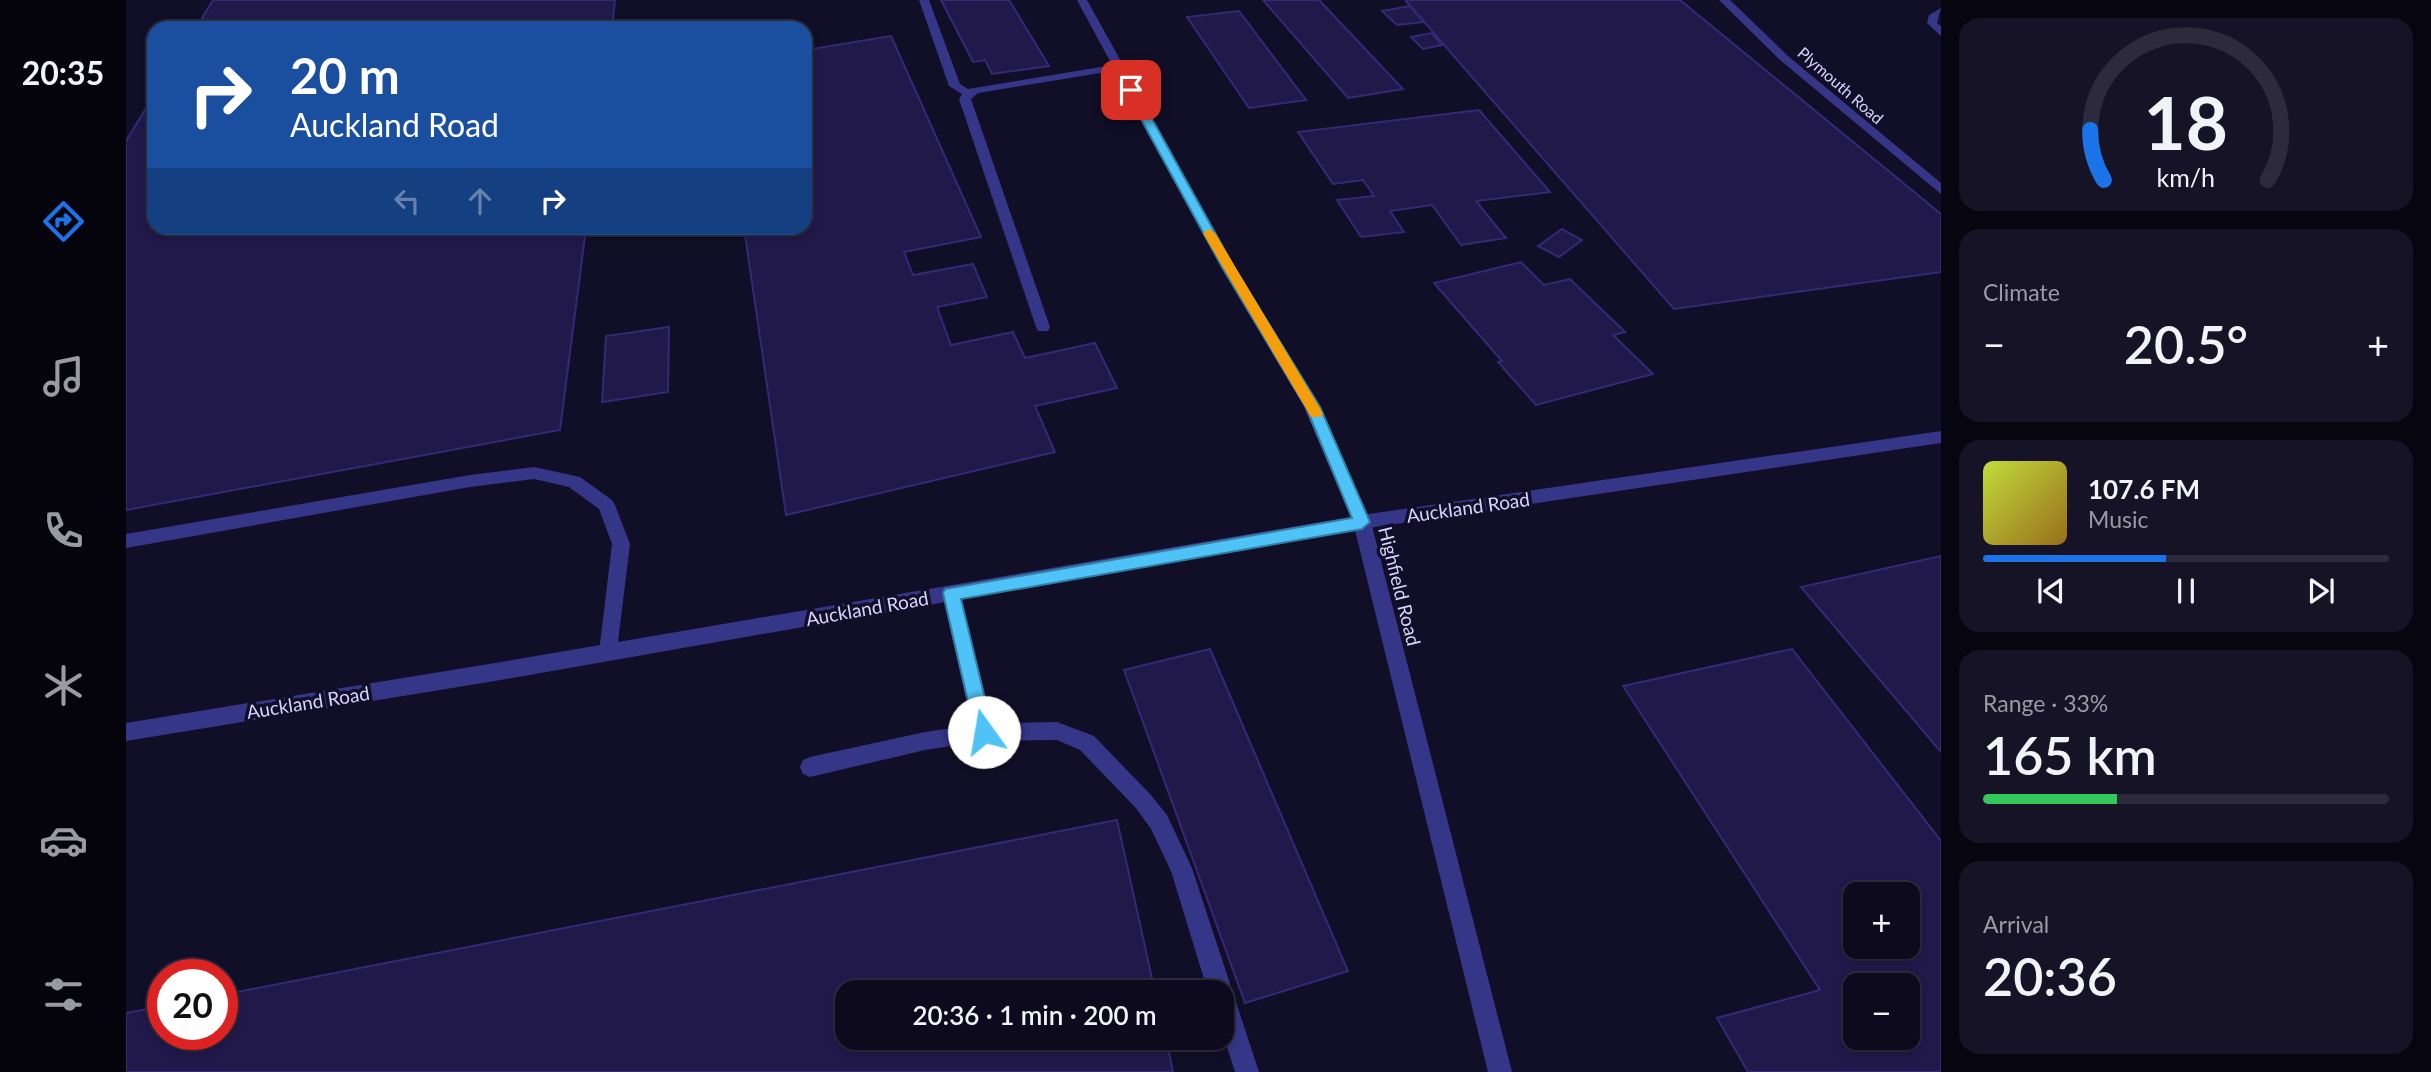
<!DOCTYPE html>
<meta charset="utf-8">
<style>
body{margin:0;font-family:Lato,sans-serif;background:#161326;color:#f1f3f6;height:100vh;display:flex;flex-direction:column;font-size:26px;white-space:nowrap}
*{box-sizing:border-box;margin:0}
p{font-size:23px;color:#9a9aa4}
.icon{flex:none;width:38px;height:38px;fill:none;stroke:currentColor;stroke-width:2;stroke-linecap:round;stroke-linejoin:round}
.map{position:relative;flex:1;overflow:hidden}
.side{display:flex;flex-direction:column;gap:18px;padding:18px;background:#070610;width:490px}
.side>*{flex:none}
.top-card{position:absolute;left:21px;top:21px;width:665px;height:214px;border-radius:21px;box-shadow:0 4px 10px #0003,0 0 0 2px #2d2b3b;background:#1a4fa0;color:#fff;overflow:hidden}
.buttons{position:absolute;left:1717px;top:882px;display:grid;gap:14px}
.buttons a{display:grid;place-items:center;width:77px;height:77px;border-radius:14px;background:#0d0a1d;box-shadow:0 4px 10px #0003,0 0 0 2px #2d2b3b;font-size:35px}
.speed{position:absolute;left:21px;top:959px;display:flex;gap:14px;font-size:35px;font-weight:700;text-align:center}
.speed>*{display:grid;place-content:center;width:91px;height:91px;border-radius:50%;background:#0d0a1d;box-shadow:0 4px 10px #0003,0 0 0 2px #2d2b3b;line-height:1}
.speed .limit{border:10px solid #d22;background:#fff;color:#111}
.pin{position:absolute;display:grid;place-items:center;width:60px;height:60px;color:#fff;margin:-30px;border-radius:14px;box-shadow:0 4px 10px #0006}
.me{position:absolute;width:77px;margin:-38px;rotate:347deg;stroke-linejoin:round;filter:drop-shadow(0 0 5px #0008)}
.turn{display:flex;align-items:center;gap:24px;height:147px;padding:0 28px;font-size:32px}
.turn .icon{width:91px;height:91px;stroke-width:2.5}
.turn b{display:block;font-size:49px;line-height:60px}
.lanes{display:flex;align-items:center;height:66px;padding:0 28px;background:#0003;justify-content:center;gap:35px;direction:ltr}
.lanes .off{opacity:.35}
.big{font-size:52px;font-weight:600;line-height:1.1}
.side .card{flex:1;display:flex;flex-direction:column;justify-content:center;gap:10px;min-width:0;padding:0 24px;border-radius:21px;background:#161326}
.side .dial{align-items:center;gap:0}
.dial svg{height:182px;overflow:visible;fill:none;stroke:#2d2b3b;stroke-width:7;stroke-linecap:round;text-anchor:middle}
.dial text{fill:#f1f3f6;stroke:none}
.song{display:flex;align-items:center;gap:21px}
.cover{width:84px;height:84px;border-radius:10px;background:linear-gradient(135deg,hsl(70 70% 55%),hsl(40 70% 35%))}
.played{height:7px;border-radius:4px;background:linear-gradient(90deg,#1a73e8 45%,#2d2b3b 45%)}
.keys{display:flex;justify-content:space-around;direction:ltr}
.heat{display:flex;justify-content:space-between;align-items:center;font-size:38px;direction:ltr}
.charge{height:10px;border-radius:5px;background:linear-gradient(90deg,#34c759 33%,#2d2b3b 0)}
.trip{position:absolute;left:709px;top:980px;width:399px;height:70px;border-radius:21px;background:#0d0a1d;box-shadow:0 4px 10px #0003,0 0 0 2px #2d2b3b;font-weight:600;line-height:70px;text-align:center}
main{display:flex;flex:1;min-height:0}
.tabs{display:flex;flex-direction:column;width:126px;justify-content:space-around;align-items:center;background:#05040c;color:#9a9aa4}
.tabs .icon{width:49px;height:49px}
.tabs .current{color:#1a73e8}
.tabs b{font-size:32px;color:#f1f3f6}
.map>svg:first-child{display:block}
.building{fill:#21194a;stroke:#352977;stroke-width:2;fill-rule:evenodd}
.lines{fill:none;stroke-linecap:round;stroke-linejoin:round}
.service{fill:#363689;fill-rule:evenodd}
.minor{fill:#363689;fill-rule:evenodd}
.tertiary{fill:#363689;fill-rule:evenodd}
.route{fill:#4fc3f7;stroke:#337fa1;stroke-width:2}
.slow{fill:#f59e0b}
.labels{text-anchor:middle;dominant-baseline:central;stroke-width:7;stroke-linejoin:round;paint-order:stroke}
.far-street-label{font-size:16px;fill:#d7d4ff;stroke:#110e27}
.street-label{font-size:19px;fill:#d7d4ff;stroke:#110e27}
</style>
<main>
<nav class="tabs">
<b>20:35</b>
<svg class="icon current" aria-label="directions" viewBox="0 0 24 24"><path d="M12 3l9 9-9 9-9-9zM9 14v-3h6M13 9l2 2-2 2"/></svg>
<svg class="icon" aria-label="music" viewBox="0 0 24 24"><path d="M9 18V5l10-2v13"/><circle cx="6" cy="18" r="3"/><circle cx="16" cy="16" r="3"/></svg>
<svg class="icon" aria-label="phone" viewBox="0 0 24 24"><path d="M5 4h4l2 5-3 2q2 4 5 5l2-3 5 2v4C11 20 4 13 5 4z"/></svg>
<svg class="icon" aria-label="climate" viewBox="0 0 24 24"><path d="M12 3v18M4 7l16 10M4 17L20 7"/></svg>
<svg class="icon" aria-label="car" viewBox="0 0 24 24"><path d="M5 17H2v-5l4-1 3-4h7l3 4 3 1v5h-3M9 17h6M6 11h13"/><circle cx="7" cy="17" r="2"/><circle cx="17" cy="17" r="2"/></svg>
<svg class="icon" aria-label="filters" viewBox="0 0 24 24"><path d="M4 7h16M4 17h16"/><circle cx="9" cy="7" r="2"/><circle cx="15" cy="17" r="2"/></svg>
</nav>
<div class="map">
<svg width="1815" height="1072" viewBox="0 0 1815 1072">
<rect width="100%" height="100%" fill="#110e27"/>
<g class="building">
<path d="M87 0H489L486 28H70Z"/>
<path d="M815 0H883L923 66 866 74 859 60 847 62Z"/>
<path d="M1137 0H1193L1277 89 1222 98Z"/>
<path d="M1279 0H1554L1815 214V272L1548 309Z"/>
<path d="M1284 6 1298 22 1271 25 1256 11Z"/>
<path d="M1113 11 1180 100 1123 108 1061 17Z"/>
<path d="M1306 33 1316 45 1297 49 1285 37Z"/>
<path d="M765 36 855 237 778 252 787 275 847 264 861 297 811 307 825 345 887 332 899 358 969 343 991 388 909 406 929 452 660 515 618 228H679V50Z"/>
<path d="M28 95V228H460L434 430 0 510V141Z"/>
<path d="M1353 110 1424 192 1350 201 1380 238 1335 245 1306 205 1264 211 1278 232 1235 237 1211 200 1248 196 1237 180 1207 184 1172 132Z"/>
<path d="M1436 229 1456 240 1433 257 1412 246Z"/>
<path d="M1395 262 1418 285 1444 279 1499 332 1487 335 1527 374 1410 405 1372 362 1376 361 1308 283Z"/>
<path d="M543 327 542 392 476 402 480 336Z"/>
<path d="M1815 556V752L1675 587Z"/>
<path d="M1084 649 1222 971 1119 1003 998 670Z"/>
<path d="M1666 649 1815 841V1072H1622L1591 1018 1694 990 1497 686ZM1729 894H1782V947H1729ZM1729 985H1782V1038H1729Z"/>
<path d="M991 820 1029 992H721V1038H1040L1047 1072H0V1013L37 1006V1034H96V995Z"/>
</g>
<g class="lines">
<g class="service">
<path d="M793 0H803L834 84 842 89 993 64 999 67 993 70 852 93 845 99 924 327 922 331H912L910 327 833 99 836 94 823 86Z"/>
<path d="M1815 8 1811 23 1815 26V36L1801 23 1803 15Z"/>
<path d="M408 467 454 477 486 500 489 505 504 544 490 658 483 660 476 658 473 652 486 544 473 509 443 487 408 479 344 487 0 548V534L344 475Z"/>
<path d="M825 585 831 588 834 593 866 723 931 722 968 736 1024 794 1041 815 1066 868 1133 1072H1109L1096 1031V992H1082L1045 871 1025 829 1010 808 954 750 931 740 858 741 799 750 684 777 677 774 674 767 677 760 684 757 799 732 846 725 816 593 819 588Z"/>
</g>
<g class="minor">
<path d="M1593 0H1604L1662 56 1815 183V194L1654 60Z"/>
<path d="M1815 431V443L1236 529 363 682 0 741V723L363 664 1236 515Z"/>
</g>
<path class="tertiary" d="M951 0H961L1109 267 1194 406 1245 522 1386 1072H1362L1227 522 1178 407 1095 267Z"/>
</g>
<path class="route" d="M1005 86 1010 90 1108 267 1194 407 1244 522 1236 529 835 599 867 732 865 738 858 741 852 738 849 732 817 593 819 589 1226 518 1180 407 1096 267 999 90Z"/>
<path class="slow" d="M1083 229 1089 233 1195 410 1197 414 1195 417H1185L1077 233Z"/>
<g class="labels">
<g class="far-street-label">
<text transform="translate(1715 85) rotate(41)">Plymouth Road</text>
</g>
<g class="street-label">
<text transform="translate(1342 507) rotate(-8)">Auckland Road</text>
<text transform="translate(1274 586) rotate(76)">Highfield Road</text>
<text transform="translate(741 608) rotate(-10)">Auckland Road</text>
<text transform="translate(182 702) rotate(-9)">Auckland Road</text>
</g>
</g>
</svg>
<div class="buttons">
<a>+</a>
<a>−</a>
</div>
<div class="speed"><div class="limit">20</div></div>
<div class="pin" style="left:1005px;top:90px;background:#d93025"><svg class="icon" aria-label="arrive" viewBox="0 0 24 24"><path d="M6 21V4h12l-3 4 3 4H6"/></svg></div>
<svg class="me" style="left:858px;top:732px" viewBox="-20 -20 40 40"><circle r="19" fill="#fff"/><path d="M0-13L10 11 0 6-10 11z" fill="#4fc3f7"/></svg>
<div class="trip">20:36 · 1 min · 200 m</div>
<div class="top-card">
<div class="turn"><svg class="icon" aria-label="right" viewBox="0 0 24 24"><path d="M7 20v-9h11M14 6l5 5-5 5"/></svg><div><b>20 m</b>Auckland Road</div></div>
<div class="lanes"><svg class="icon off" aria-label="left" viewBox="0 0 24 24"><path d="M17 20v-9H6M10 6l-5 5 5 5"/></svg><svg class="icon off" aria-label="ahead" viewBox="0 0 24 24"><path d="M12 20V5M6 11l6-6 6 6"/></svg><svg class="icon" aria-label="right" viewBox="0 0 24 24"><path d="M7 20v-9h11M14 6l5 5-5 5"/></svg></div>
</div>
</div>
<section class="side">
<div class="card dial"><svg viewBox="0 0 100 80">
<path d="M14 69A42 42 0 1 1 86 69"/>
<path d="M14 69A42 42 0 0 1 8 47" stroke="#1a73e8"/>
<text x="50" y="56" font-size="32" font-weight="700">18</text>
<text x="50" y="72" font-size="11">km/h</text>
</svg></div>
<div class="card"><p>Climate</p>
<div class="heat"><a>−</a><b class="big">20.5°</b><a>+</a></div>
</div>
<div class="card">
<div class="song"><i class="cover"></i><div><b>107.6 FM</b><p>Music</p></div></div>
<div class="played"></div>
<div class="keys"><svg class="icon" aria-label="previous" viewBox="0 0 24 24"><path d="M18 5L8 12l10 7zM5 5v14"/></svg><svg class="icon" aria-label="pause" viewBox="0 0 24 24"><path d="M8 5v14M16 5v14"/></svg><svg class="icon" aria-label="next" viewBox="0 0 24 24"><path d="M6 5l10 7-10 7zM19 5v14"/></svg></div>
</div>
<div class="card"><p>Range · 33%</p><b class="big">165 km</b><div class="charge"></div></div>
<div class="card"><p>Arrival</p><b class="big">20:36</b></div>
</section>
</main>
